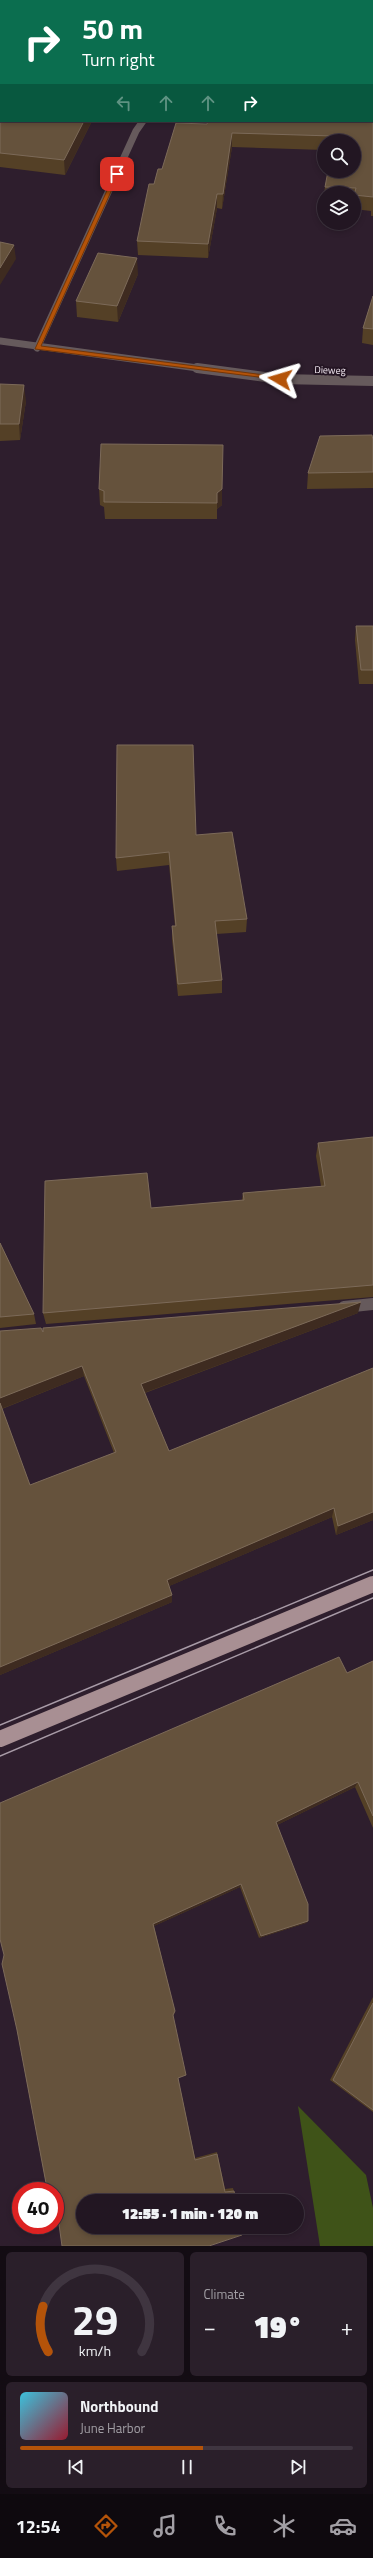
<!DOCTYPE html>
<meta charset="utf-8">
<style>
body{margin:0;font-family:"Titillium Web",sans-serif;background:#2a1f2a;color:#f1f3f6;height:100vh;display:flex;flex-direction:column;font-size:15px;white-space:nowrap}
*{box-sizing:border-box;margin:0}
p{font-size:13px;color:#a29fa5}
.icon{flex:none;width:22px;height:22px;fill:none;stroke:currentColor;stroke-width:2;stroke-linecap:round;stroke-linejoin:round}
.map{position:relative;height:2246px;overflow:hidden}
.details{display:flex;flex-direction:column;gap:6px;padding:6px;background:#130c13;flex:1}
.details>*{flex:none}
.banner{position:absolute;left:0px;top:0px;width:373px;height:122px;box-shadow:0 2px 6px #0003,0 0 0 1px #3f3540;background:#0b6e4f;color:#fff;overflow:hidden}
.tools{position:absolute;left:317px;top:134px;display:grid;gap:8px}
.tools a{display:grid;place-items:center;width:44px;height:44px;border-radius:50%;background:#221622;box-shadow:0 2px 6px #0003,0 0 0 1px #3f3540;font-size:20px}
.speed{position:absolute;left:12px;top:2182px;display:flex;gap:8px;font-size:20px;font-weight:700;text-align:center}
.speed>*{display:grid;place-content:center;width:52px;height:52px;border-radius:50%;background:#221622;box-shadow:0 2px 6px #0003,0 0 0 1px #3f3540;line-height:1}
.speed .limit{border:6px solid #d22;background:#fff;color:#111}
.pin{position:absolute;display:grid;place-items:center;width:34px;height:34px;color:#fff;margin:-17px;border-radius:8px;box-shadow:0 2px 6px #0006}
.me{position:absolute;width:44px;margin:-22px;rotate:277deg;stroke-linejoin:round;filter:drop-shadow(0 0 3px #0008)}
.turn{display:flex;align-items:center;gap:14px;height:84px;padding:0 16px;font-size:18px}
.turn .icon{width:52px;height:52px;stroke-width:2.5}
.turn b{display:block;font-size:28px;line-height:34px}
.lanes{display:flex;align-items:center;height:38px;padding:0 16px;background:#0003;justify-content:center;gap:20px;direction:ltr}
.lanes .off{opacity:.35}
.big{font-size:30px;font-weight:800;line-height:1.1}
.details .widget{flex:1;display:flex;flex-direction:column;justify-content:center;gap:6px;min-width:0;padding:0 14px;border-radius:6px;background:#2a1f2a}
.details .dial{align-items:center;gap:0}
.dial svg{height:104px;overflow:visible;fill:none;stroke:#3f3540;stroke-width:7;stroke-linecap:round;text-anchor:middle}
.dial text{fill:#f1f3f6;stroke:none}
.song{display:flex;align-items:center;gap:12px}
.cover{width:48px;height:48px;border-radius:6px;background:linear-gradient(135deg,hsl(190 70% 55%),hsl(350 70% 35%))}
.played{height:4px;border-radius:2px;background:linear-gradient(90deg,#b45309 55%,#3f3540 55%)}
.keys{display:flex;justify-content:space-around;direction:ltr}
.heat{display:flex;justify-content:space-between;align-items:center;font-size:22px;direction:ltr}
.details .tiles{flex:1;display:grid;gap:6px;grid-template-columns:1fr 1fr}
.widget:last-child{grid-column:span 2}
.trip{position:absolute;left:76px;top:2194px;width:228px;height:40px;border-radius:20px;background:#221622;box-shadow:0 2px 6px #0003,0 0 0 1px #3f3540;font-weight:800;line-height:40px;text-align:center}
.menu{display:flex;height:64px;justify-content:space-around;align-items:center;background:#0e090e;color:#a29fa5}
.menu .icon{width:28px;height:28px}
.menu .current{color:#b45309}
.menu b{font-size:18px;color:#f1f3f6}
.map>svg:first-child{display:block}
.green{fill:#3f5318}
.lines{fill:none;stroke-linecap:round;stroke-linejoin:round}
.minor-far2{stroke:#665a5c;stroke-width:7}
.minor-far1{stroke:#665a5c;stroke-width:10}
.minor{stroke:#665a5c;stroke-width:12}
.major{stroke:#a88f93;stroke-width:16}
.tram{stroke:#a89ba7;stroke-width:1.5}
.wall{fill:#544026;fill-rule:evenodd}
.shaded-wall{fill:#3e2b20}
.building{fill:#65523c;stroke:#7c6a59}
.route{fill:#b45309;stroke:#753606}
.labels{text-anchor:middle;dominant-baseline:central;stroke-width:4;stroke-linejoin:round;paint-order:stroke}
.far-street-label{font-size:10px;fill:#f4eaf3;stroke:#241523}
</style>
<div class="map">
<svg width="373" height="2246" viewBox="0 0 373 2246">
<rect width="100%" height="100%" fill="#2e1e2d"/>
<path class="green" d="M298 2106 366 2175 373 2208V2246H320Z"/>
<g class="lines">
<g class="minor-far2">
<path d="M0 341 205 369"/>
<path d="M37 348 136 131 143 121"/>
</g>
<path class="minor-far1" d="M197 368 280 379 373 381"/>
<path class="minor" d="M344 1307 373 1304"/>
<path class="major" d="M0 1739 373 1584"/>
<g class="tram">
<path d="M0 1725 373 1570"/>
<path d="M0 1756 373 1598"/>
</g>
</g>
<g class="wall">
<path d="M0 0H139L138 1H1V6H0Z"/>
<path d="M373 84V216H371V211L354 209V193H324L325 187 354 141H324V150L232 147 222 209 217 208 208 258 138 255 137 241 154 184 162 169 207 124Z"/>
<path d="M0 92 1 121H92L65 175 0 167Z"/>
<path d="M138 274 118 322 77 317 76 301Z"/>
<path d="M373 296V345L362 343 363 328Z"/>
<path d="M0 384 26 401 20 440 0 441Z"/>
<path d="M373 440V488L307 489 308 473Z"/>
<path d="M99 489H222V505L217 509V519H105L104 507 100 505Z"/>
<path d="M356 626H373V684H359L355 640Z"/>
<path d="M196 835 247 919 246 932 216 934 222 980V993L178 996 172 939V926H175L169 865 117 871 116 858Z"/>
<path d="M373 1137V1297L46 1324 43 1313 151 1208 242 1200 243 1193 321 1186 316 1156 318 1143Z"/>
<path d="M0 1243 34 1314 36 1324 0 1328Z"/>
<path d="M358 1313 145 1393 169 1451 373 1368V1520L336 1535 332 1517 169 1586 172 1602 0 1675V1331L43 1332ZM84 1376 114 1453 30 1485 2 1409Z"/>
<path d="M373 1661V1828L355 1787 277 1825 308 1921 306 1923 259 1938 240 1887 154 1926 175 2012 173 2016 178 2078 195 2158 217 2152 225 2189 233 2188 236 2201 57 2210 46 2183 17 2030 347 1673Z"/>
<path d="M373 1997V2112L330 2080Z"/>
</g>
<g class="shaded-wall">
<path d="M132 0H139L138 1H131Z"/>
<path d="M84 121H92L65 175 64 160Z"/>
<path d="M232 133V147L222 209 223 194Z"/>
<path d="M217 194V208L208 258V244Z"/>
<path d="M14 245 16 259 0 285V268Z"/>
<path d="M137 258 138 274 118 322 117 306Z"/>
<path d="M24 385 26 401 20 440 19 424Z"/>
<path d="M222 489V505L217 509V493Z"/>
<path d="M361 1302 358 1313 141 1394V1384Z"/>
<path d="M82 1366 84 1376 1 1409 0 1404V1398Z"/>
<path d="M334 1508 332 1517 167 1587V1580Z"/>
<path d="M373 1512V1520L336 1535 338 1526Z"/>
<path d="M172 1595V1602L0 1675V1667Z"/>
<path d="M358 1782 355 1787 275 1826 276 1822Z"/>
<path d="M241 1884 240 1887 154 1926 153 1924Z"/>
<path d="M308 1921 306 1923 259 1938 261 1936Z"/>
</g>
<g class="building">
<path d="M60 0H132L131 1H59Z"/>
<path d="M234 0H336V1H233Z"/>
<path d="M372 84H373V197L354 195 356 188 325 187 328 171H354V141H332L333 136 232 133 223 194H217L208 244 137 241 149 184H154L158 169H162L176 123 207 124 208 121H372Z"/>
<path d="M0 92H1V121H84L64 160 0 153Z"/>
<path d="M0 242 14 245 0 268Z"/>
<path d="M98 253 137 258 117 306 76 301Z"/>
<path d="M373 296V329L363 328Z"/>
<path d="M0 384 24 385 19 424H0Z"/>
<path d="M372 435 373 440V472L308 473 320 436Z"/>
<path d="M101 444 223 445 222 489 217 493V503L104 502V491L99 489Z"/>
<path d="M356 626H373V670H361Z"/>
<path d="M117 745H193L196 835 232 832 247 919 215 921 222 980 178 984 172 926H176L169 852 116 858Z"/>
<path d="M373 1137V1285L43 1313 45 1181 147 1173 151 1208 244 1200 243 1193 325 1186 318 1143Z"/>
<path d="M0 1243 34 1314 0 1317Z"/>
<path d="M361 1302 141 1384 169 1451 373 1368V1512L338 1526 334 1508 167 1580 172 1595 0 1667V1403L30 1485 116 1452 82 1366 0 1398V1331L41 1328 43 1332V1328Z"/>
<path d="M339 1657 347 1673 373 1661V1816L358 1782 276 1822 308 1904V1921L261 1936 241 1884 153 1924 175 2011 173 2015 186 2075 178 2078 195 2160 217 2154 225 2192 234 2191 236 2201H83V2227H241L242 2235 209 2246H62L57 2210 55 2209V2191H45L44 2187 46 2183 17 2030 2 1964 4 1955 0 1939V1803Z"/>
<path d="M373 2003V2110L333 2080Z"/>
</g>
<path class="route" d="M115 173 119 174 41 346 280 377 282 380 35 349Z"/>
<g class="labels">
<g class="far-street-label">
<text transform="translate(330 370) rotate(2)">Dieweg</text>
</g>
</g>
</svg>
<div class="tools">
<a><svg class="icon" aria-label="search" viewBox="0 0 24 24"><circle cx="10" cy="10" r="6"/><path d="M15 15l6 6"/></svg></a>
<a><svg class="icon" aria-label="layers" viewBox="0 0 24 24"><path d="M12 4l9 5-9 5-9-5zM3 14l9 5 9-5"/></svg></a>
</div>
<div class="speed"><div class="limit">40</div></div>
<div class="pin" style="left:117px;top:174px;background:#d93025"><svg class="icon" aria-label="arrive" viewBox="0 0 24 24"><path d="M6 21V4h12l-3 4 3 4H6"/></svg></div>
<svg class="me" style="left:280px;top:379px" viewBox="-20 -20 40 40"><path d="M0-17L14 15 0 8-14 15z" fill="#b45309" stroke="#fff" stroke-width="4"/></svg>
<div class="trip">12:55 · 1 min · 120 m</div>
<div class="banner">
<div class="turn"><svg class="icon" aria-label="right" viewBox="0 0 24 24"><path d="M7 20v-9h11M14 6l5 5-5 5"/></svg><div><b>50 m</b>Turn right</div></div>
<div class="lanes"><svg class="icon off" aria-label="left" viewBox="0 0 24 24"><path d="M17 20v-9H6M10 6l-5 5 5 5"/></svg><svg class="icon off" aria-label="ahead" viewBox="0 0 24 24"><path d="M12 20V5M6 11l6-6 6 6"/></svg><svg class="icon off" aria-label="ahead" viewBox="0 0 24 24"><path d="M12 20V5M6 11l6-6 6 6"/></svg><svg class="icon" aria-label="right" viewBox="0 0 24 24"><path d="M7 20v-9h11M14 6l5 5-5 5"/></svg></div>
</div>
</div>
<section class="details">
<div class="tiles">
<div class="widget dial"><svg viewBox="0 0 100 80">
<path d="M14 69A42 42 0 1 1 86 69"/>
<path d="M14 69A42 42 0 0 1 10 34" stroke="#b45309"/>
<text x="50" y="56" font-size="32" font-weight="700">29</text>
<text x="50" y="72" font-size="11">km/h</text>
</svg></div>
<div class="widget"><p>Climate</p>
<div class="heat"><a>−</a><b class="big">19°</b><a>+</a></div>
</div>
<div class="widget">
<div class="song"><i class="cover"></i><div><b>Northbound</b><p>June Harbor</p></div></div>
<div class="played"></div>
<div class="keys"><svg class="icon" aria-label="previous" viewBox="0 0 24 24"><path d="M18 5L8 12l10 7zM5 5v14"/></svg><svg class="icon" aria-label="pause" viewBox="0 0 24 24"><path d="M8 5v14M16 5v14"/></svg><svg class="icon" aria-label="next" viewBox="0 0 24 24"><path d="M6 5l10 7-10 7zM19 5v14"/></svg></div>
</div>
</div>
</section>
<nav class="menu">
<b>12:54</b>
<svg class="icon current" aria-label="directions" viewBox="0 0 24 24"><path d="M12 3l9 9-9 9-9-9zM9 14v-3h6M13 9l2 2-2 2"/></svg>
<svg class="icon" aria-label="music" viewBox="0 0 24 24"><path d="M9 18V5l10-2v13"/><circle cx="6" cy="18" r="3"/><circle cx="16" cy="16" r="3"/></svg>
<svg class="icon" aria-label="phone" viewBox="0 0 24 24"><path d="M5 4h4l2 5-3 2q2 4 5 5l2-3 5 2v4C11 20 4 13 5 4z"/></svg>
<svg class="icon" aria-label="climate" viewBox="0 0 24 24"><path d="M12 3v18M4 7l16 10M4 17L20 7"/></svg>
<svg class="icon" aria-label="car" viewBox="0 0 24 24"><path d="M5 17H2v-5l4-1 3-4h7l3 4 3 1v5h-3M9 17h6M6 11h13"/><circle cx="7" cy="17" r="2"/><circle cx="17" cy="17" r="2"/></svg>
</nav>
